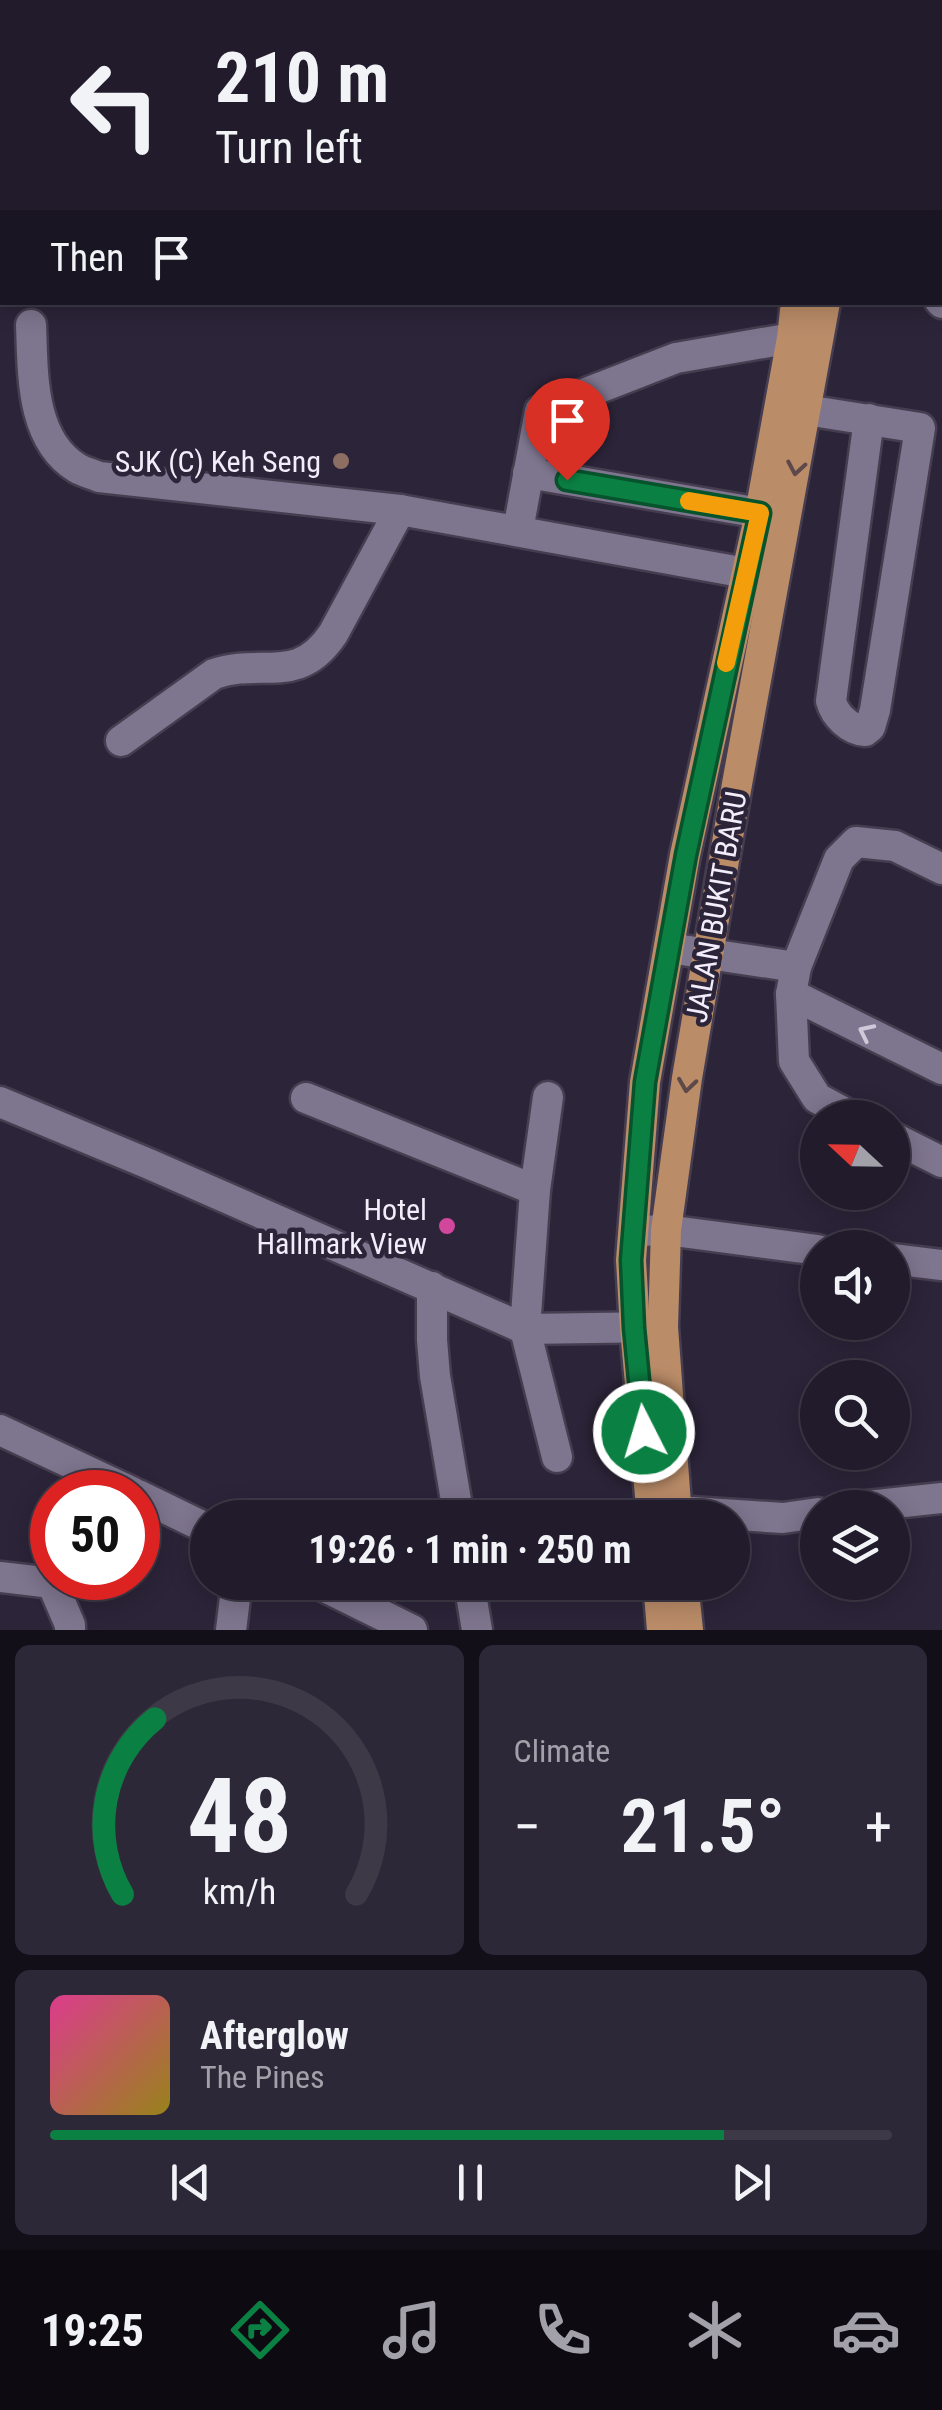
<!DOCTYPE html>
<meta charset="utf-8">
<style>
body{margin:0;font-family:"Roboto Condensed",sans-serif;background:#2d2837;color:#f1f3f6;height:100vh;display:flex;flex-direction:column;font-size:38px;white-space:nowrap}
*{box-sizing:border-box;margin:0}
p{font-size:32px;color:#a2a1a9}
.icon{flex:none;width:55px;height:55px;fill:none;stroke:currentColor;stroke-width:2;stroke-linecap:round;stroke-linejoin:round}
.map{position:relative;height:1630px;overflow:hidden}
.drawer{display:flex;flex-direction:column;gap:15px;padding:15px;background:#120f18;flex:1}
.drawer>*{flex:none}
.top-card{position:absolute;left:0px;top:0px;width:942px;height:305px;box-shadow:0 5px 25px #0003,0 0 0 2px #3e3947;background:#211b2b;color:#f1f3f6;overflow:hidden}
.needle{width:65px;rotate:292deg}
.buttons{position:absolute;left:800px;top:1100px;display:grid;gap:20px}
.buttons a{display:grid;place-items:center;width:110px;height:110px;border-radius:50%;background:#211b2b;box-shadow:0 5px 25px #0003,0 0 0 2px #3e3947;font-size:50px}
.speed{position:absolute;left:30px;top:1470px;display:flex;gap:20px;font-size:50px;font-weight:700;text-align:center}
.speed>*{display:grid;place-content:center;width:130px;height:130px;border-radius:50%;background:#211b2b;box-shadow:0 5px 25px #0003,0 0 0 2px #3e3947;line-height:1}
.speed .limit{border:15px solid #d22;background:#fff;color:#111}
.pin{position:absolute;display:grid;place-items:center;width:85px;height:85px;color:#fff;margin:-102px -42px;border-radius:50% 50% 50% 0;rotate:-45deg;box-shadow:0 0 10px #0007}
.pin .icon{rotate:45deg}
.me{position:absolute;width:110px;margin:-55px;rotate:355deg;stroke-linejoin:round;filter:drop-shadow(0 0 8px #0008)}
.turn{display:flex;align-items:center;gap:35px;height:210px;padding:0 50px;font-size:45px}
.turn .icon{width:130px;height:130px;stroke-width:2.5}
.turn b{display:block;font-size:70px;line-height:85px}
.then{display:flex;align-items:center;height:95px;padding:0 50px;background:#0003;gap:20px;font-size:38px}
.big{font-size:75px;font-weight:700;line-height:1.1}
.drawer .tile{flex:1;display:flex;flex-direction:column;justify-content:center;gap:15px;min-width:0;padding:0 35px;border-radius:15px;background:#2d2837}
.drawer .dial{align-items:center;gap:0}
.dial svg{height:260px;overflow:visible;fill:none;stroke:#3e3947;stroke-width:7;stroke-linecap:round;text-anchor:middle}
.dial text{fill:#f1f3f6;stroke:none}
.song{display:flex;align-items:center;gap:30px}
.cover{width:120px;height:120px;border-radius:15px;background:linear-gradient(135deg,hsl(330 70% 55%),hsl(50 70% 35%))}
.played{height:10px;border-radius:5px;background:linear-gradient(90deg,#0b8043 80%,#3e3947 80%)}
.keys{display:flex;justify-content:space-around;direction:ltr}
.heat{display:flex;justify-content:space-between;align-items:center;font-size:55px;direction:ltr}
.drawer .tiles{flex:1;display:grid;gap:15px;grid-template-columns:1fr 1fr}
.tile:last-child{grid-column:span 2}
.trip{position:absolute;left:190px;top:1500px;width:560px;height:100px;border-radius:50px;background:#211b2b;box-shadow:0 5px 25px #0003,0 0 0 2px #3e3947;font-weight:700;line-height:100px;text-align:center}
.tab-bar{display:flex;height:160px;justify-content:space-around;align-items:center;background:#0d0b11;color:#a2a1a9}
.tab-bar .icon{width:70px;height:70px}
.tab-bar .active{color:#0b8043}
.tab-bar b{font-size:45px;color:#f1f3f6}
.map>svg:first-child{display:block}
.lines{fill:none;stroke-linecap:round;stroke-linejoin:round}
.minor-casing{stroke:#463e50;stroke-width:35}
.major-casing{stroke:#463e50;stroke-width:35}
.minor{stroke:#7e758e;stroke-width:30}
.major{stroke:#ba8c68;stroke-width:30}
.oneway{stroke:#5e4849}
.oneway2{stroke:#cfc9da}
.route-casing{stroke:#07532c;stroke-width:25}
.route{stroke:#0b8043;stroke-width:18}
.slow{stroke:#f59e0b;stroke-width:18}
.education-dot{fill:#8d6e63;stroke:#2c2439;stroke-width:4}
.hotel-dot{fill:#d1479c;stroke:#2c2439;stroke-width:4}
.labels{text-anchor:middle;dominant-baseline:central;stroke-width:9;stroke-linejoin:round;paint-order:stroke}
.poi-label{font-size:30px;fill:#f2edfb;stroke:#2c2439;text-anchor:end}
.street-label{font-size:30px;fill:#f2edfb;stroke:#2c2439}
</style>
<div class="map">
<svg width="942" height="1630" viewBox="0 0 942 1630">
<rect width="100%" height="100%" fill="#2c2439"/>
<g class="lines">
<defs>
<g id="minor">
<path d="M113 2V0"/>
<path d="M234 2V0"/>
<path d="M470 2 471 0"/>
<path d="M606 2V0"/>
<path d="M940 111 942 101"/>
<path d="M940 301 942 303"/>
<path d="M31 325C33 372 30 439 77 468 84 472 92 474 99 477L400 510"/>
<path d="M806 410 920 428 875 710 870 727 865 731C850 730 835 716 831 701L869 419"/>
<path d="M528 473 760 513"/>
<path d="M518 530 540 411 676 358 792 338"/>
<path d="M121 741 214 674C262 657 297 687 333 634L400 510 746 573"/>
<path d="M669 948 796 967"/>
<path d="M791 994 942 1069"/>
<path d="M548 1097 535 1190 525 1329 557 1457"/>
<path d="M306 1098 535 1190"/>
<path d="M0 1102 149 1164 525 1329 660 1327"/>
<path d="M854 1118 817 1098 794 1061 791 994 796 967 839 859 856 842 895 846 942 869"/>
<path d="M892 1137 942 1162"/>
<path d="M640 1231 666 1230 818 1250"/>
<path d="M892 1259 942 1265"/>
<path d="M432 1287V1340L435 1376 459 1518"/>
<path d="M0 1430 132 1492"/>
<path d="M138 1495 208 1529"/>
<path d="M849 1508 942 1498"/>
<path d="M677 1511 783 1518 818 1513"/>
<path d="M0 1577 52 1583 53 1578"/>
<path d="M315 1582 412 1630"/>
<path d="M469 1582 477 1630"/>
<path d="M52 1583 70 1625V1630"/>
<path d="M231 1630 237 1582"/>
</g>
<g id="major">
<path d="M835 2V0"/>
<path d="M878 2V0"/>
<path d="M652 1518 635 1328 631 1260 645 1082 685 855 760 513 792 338 796 302"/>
<path d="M677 1518 663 1327 666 1230 687 1078 737 784 825 302"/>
<path d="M658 1582 662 1630"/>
<path d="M683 1582 688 1630"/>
</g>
</defs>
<use href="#minor" class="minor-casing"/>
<use href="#major" class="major-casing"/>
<use href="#minor" class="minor"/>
<use href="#major" class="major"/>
</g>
<defs><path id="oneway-chevron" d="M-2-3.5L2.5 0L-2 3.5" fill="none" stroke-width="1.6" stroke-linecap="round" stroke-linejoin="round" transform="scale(2.5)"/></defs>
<g class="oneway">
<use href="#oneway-chevron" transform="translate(796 468) rotate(100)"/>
<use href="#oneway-chevron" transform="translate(687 1085) rotate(98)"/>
</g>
<use class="oneway2" href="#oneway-chevron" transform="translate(866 1032) rotate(-154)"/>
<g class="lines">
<defs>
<path id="route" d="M567 480 760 513 686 855 645 1082 631 1260 634 1328 644 1432"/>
</defs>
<use href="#route" class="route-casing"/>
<use href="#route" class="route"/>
<path class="slow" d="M689 501 760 513 726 663"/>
</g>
<circle class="education-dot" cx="341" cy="461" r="10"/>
<circle class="hotel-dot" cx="447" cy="1226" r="10"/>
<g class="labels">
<g class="poi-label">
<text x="321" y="461">SJK (C) Keh Seng</text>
<text x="427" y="1209">Hotel<tspan x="427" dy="34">Hallmark View</tspan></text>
</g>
<g class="street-label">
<text transform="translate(716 907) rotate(-80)">JALAN BUKIT BARU</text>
</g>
</g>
</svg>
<div class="buttons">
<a><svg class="needle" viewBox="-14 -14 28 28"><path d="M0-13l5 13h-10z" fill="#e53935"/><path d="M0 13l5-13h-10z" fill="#a2a1a9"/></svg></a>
<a><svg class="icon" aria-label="sound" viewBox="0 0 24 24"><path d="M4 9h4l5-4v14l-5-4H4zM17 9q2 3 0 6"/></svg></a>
<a><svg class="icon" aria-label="search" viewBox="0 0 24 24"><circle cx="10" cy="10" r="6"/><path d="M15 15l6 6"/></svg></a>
<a><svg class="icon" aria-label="layers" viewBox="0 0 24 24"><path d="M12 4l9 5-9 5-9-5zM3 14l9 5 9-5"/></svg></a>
</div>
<div class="speed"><div class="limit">50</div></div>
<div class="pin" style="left:567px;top:480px;background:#d93025"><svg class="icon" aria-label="arrive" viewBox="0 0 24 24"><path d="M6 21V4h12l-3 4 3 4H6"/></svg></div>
<svg class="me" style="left:644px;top:1432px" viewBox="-20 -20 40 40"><circle r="17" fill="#0b8043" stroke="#fff" stroke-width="3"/><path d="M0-11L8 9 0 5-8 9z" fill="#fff"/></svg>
<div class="trip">19:26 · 1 min · 250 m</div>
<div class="top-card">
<div class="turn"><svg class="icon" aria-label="left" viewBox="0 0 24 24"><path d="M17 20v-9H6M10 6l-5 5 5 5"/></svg><div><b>210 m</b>Turn left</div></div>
<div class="then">Then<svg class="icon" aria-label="arrive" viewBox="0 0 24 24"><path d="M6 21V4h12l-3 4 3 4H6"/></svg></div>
</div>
</div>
<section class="drawer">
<div class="tiles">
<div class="tile dial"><svg viewBox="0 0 100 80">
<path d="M14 69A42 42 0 1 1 86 69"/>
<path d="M14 69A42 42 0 0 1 24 15" stroke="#0b8043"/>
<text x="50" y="56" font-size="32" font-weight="700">48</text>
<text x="50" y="72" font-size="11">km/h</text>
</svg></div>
<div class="tile"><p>Climate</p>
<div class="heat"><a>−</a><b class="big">21.5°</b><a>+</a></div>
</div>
<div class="tile">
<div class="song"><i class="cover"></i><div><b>Afterglow</b><p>The Pines</p></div></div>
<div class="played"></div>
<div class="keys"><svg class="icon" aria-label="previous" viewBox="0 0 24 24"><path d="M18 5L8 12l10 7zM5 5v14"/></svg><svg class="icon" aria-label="pause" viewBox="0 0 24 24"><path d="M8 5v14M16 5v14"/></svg><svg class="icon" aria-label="next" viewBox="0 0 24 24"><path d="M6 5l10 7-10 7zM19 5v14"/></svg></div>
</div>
</div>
</section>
<nav class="tab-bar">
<b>19:25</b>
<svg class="icon active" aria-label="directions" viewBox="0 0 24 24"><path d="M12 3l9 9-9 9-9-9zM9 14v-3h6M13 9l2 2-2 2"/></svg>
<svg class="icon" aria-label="music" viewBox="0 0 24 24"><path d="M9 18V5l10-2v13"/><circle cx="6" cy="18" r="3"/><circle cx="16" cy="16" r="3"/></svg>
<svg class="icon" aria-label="phone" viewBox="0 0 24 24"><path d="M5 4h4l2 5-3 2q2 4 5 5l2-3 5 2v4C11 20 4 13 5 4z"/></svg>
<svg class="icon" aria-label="climate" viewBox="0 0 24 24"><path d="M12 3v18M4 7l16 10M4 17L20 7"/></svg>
<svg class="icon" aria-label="car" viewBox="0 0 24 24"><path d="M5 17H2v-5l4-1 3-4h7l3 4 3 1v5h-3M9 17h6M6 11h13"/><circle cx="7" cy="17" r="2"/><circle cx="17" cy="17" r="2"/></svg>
</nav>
